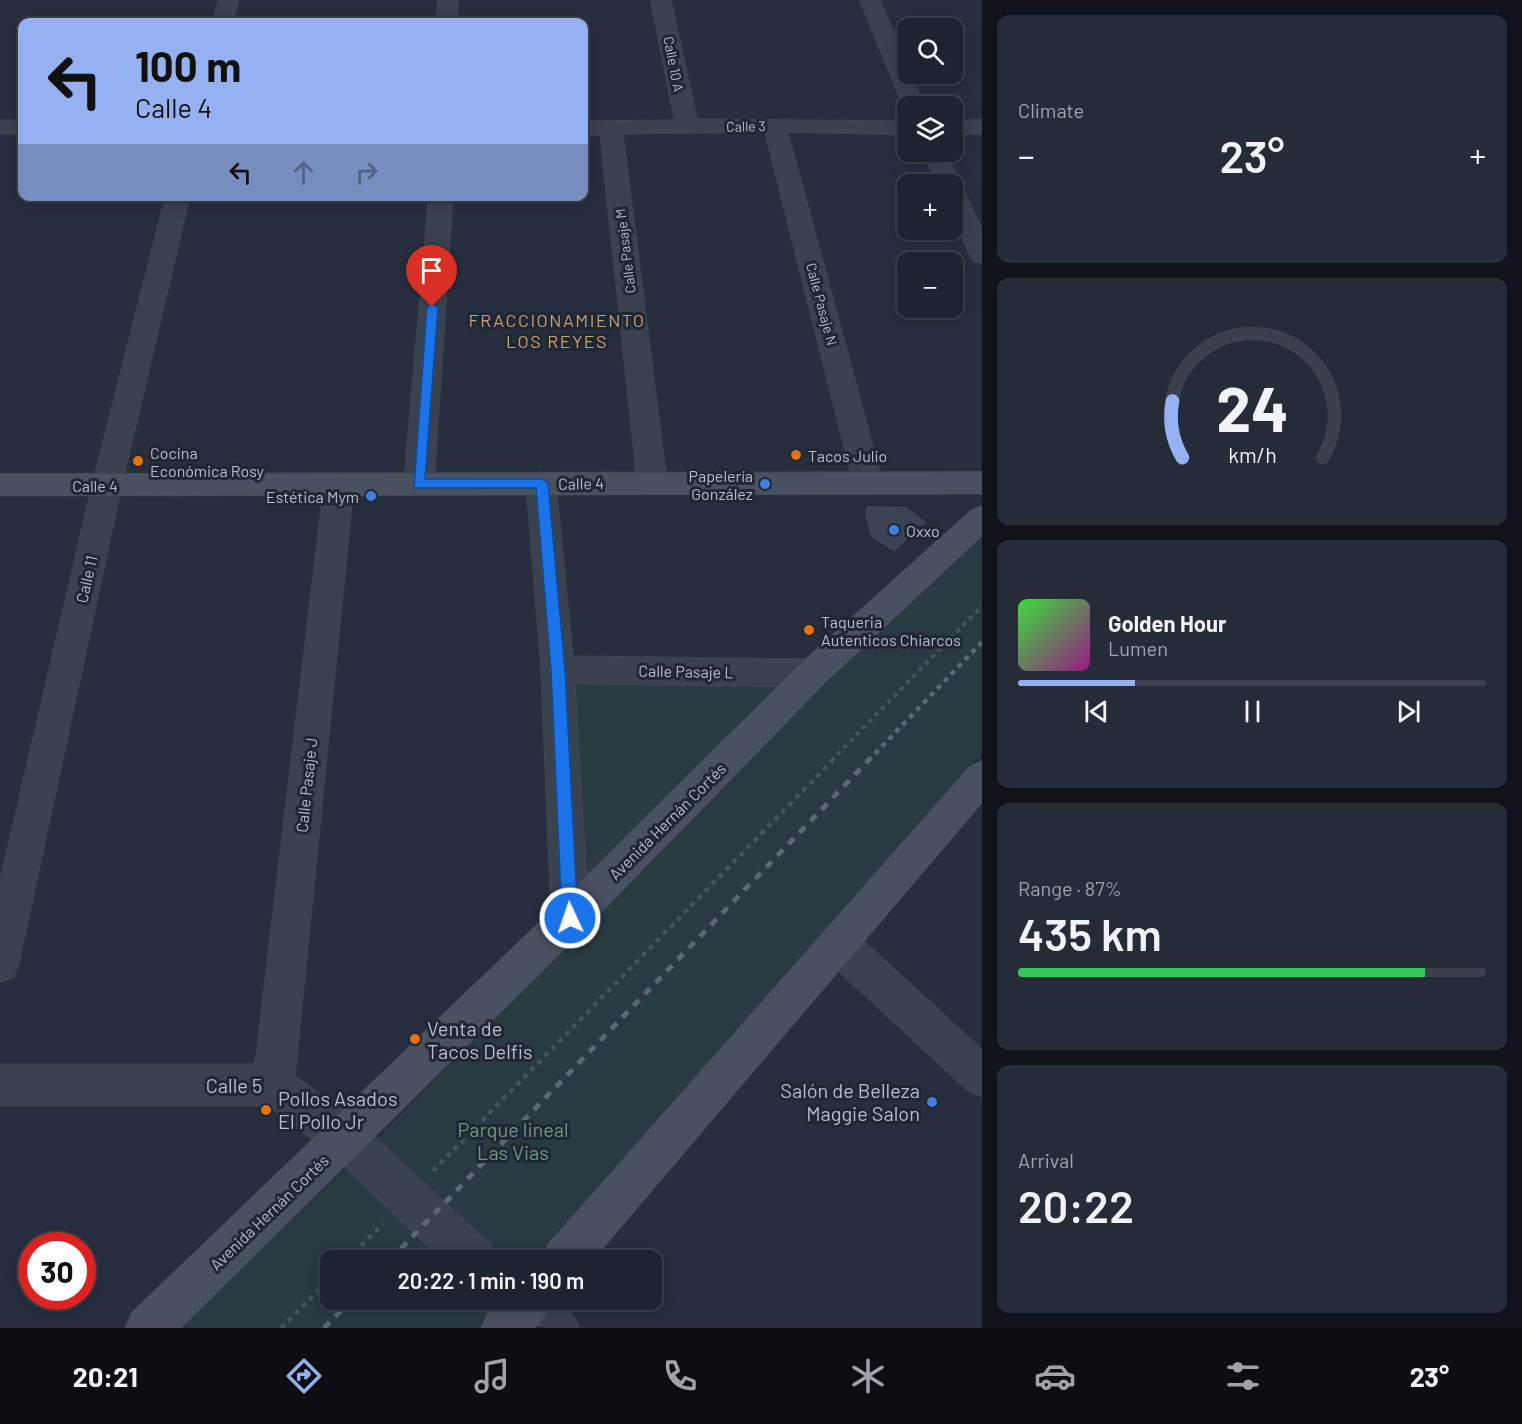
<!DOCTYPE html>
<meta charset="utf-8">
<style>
body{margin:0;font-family:Barlow,sans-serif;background:#252b37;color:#f1f3f6;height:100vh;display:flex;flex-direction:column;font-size:22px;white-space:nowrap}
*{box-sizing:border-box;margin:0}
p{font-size:20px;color:#a0a4aa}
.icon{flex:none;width:33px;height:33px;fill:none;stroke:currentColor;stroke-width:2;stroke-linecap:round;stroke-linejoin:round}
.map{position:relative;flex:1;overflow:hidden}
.sheet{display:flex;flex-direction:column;gap:15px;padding:15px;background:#10131a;width:540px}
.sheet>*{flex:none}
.top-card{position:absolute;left:18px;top:18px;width:570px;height:183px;border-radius:12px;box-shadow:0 3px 15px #0003,0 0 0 2px #3b404b;background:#95b1f1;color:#111;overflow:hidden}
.controls{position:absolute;left:897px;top:18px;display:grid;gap:12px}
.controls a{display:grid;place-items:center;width:66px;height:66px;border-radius:12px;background:#1d232f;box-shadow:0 3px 15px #0003,0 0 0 2px #3b404b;font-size:30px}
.speed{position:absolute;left:18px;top:1232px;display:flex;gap:12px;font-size:30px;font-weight:700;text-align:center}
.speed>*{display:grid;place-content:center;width:78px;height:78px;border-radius:50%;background:#1d232f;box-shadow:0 3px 15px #0003,0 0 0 2px #3b404b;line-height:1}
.speed .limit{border:9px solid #d22;background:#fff;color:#111}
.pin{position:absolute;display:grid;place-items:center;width:51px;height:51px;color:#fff;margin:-62px -26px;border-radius:50% 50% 50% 0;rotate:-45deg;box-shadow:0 0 6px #0007}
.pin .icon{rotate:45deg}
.me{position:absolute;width:66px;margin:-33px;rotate:357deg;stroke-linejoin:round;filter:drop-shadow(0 0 4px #0008)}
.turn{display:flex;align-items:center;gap:21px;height:126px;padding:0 18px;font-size:27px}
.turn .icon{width:78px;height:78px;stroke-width:2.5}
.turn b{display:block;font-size:42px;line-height:51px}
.lanes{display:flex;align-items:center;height:57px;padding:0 18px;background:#0003;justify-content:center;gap:30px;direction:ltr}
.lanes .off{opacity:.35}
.big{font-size:45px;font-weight:600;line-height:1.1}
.sheet .tile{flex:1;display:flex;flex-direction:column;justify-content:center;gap:9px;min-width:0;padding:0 21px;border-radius:12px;background:#252b37}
.sheet .dial{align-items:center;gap:0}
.dial svg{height:156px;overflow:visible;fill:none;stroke:#3b404b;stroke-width:7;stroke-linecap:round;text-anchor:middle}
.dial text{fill:#f1f3f6;stroke:none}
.song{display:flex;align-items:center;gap:18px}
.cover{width:72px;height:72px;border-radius:9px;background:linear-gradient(135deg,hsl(120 70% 55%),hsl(310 70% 35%))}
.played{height:6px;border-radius:3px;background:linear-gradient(90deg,#95b1f1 25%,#3b404b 25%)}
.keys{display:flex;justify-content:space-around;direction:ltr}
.heat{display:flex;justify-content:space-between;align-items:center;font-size:33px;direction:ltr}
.charge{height:9px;border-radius:4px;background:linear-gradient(90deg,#34c759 87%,#3b404b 0)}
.trip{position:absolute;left:320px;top:1250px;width:342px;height:60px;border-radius:12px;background:#1d232f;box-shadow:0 3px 15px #0003,0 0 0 2px #3b404b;font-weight:600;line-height:60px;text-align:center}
.dock{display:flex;height:96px;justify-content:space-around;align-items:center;background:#0c0e13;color:#a0a4aa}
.dock .icon{width:42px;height:42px}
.dock .selected{color:#95b1f1}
.dock b{font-size:27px;color:#f1f3f6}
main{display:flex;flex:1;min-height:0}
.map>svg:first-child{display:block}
.green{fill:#293b40}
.building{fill:#3a4354;stroke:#222936;stroke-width:1.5}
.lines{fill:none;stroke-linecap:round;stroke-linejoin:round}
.street-casing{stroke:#454b58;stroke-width:1}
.secondary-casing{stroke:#454b58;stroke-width:1}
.path-far1{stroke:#425458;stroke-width:4;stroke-dasharray:4.5 4.5;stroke-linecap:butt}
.path{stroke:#425458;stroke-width:4.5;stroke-dasharray:5 5;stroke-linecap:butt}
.street{fill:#3b424f;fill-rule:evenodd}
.secondary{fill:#495161;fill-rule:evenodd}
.rail-far1{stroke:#5e6575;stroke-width:4.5;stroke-dasharray:5 5;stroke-linecap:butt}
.rail{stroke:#5e6575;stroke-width:5;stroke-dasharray:8 8;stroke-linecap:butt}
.route{fill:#1a73e8;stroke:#114b97;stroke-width:1.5}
.food-dot{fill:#e8710a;stroke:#202734;stroke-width:2}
.shop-dot{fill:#3f7fe0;stroke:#202734;stroke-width:2}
.labels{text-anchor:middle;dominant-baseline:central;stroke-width:6;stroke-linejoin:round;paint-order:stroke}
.far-street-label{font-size:14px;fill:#b8bdc9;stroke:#202734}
.poi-label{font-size:16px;fill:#b8bdc9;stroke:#202734;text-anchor:start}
.street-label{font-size:16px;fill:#b8bdc9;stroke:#202734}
.neighbourhood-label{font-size:18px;letter-spacing:1.5px;fill:#ce9f6e;stroke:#202734}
.near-poi-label{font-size:20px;fill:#b8bdc9;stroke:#202734;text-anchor:start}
.near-street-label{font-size:20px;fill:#b8bdc9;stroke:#202734}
.near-park-label{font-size:20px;fill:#70997d;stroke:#202734}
</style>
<main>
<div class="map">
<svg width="982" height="1328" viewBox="0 0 982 1328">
<rect width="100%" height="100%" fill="#272f3f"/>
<g class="green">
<path d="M982 535V753L539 1260H491L376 1140C575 934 773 729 982 535Z"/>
<path d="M571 679 785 684 583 885Z"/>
<path d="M351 1163 446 1260H330V1299H483L495 1312 481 1328H178Z"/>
</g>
<path class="building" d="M866 505 906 506 928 522 894 553 870 537 864 515Z"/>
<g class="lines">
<defs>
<g id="street">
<path d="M219 0H239L233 22H213Z"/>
<path d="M438 0H458L457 22H437Z"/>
<path d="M651 0H671L697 119 908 121V135L788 132 883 483 878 491 868 494 858 491 853 483 765 132 623 134 667 482 662 490 652 493 642 490 637 482 600 135H584V121L674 120Z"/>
<path d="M860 0H880L908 65V74H911L925 106H908V111L903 106Z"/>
<rect x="0" y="120" width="22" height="14"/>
<path d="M982 120V134L952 135V121Z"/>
<path d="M923 152H946L982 229V263L973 261 952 218V184H937Z"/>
<path d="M166 196H190L122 485 19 963 14 977 0 982V880L92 485Z"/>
<path d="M429 196H453L434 484 429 492 419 495 409 492 404 484Z"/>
<path d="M541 472 551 475 556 483 573 656 813 659 825 663 830 673 825 683 813 687 575 684 589 918 583 931 570 937 557 931 551 918 541 670 526 483 531 475Z"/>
<path d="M339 473 349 476 354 484 295 1076 360 1123 490 1244 496 1260H442L330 1153 267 1106H0V1064H255L324 484 329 476Z"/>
<path d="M839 926 853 931 982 1049V1097L968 1091 825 959 820 945 825 931Z"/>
<path d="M493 1299C530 1299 564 1289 580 1328 543 1328 510 1328 493 1299Z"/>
</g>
<g id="secondary">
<path d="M982 472V494L0 496V474Z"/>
<path d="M982 506V536L825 683 583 931 181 1328H125L132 1312 557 905 801 663 971 510Z"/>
<path d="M982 761V803L593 1260H542L548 1244 970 766Z"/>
<path d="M499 1299H553L546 1315 535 1328H481L488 1312Z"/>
</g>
</defs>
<use href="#street" class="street-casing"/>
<use href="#secondary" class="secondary-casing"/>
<path class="path-far1" d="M831 761 982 606"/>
<g class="path">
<path d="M433 1171 833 760"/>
<path d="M347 1260 383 1224"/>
<path d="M281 1328 330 1278"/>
</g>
<use href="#street" class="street"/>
<use href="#secondary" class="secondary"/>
<path class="rail-far1" d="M868 761 982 642"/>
<g class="rail">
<path d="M390 1260 869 760"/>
<path d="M324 1328 352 1299"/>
</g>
</g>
<path class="route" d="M432 304 438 307 425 479H542L548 483 565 670 578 918 576 923 570 926 565 923 562 918 551 670 536 488H414L427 307Z"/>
<g class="food-dot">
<circle cx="796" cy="455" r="6"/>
<circle cx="138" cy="461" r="6"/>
<circle cx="809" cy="630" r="6"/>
<circle cx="415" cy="1039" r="6"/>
<circle cx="266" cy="1110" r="6"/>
</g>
<g class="shop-dot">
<circle cx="765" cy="484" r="6"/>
<circle cx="371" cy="496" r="6"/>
<circle cx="894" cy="530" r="6"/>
<circle cx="932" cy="1102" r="6"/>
</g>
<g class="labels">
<g class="far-street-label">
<text transform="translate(674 64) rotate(79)">Calle 10 A</text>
<text transform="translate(746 126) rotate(-1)">Calle 3</text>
<text transform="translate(625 251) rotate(-97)">Calle Pasaje M</text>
<text transform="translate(822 304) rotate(75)">Calle Pasaje N</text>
</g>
<g class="poi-label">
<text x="150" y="452">Cocina<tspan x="150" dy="18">Económica Rosy</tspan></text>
<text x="808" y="455">Tacos Julio</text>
<text x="753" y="475" text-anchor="end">Papelería<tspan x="753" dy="18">González</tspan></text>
<text x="359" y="496" text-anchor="end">Estética Mym</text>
<text x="906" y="530">Oxxo</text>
<text x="821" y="621">Taqueria<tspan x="821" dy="18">Autenticos Chiarcos</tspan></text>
</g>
<g class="street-label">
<text transform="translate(581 483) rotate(-1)">Calle 4</text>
<text x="95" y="485">Calle 4</text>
<text transform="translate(86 579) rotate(-77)">Calle 11</text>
<text transform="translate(686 671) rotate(1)">Calle Pasaje L</text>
<text transform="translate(306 785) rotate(-84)">Calle Pasaje J</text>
<text transform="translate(667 821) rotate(-45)">Avenida Hernán Cortés</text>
<text transform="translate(269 1212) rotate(-44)">Avenida Hernán Cortés</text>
</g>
<g class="neighbourhood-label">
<text x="557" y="320">FRACCIONAMIENTO<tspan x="557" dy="21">LOS REYES</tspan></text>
</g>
<g class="near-poi-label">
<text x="427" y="1028">Venta de<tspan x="427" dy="23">Tacos Delfis</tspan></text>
<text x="920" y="1090" text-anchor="end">Salón de Belleza<tspan x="920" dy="23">Maggie Salon</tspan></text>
<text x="278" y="1098">Pollos Asados<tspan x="278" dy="23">El Pollo Jr</tspan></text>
</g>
<g class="near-street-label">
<text x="234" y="1085">Calle 5</text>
</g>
<g class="near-park-label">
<text x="513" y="1129">Parque lineal<tspan x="513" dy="23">Las Vias</tspan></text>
</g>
</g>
</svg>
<div class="controls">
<a><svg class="icon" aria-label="search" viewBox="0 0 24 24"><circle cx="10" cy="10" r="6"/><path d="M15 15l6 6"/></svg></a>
<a><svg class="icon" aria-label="layers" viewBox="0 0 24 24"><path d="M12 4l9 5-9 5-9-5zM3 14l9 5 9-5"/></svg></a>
<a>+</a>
<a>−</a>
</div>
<div class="speed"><div class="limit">30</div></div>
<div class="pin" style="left:432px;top:307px;background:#d93025"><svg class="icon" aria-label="arrive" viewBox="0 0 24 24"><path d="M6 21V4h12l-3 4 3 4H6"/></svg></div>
<svg class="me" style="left:570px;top:918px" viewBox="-20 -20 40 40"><circle r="17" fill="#1a73e8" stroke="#fff" stroke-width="3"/><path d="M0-11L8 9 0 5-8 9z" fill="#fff"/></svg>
<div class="trip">20:22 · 1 min · 190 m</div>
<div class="top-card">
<div class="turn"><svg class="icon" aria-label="left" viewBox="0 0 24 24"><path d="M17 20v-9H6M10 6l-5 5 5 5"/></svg><div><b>100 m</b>Calle 4</div></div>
<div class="lanes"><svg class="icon" aria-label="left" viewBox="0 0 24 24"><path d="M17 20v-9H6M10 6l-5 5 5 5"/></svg><svg class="icon off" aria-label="ahead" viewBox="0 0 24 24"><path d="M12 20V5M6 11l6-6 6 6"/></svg><svg class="icon off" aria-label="right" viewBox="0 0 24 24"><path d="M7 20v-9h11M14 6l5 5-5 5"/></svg></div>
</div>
</div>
<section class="sheet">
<div class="tile"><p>Climate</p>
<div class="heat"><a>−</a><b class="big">23°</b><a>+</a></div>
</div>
<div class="tile dial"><svg viewBox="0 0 100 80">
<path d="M14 69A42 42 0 1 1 86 69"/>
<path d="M14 69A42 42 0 0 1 9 40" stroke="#95b1f1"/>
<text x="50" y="56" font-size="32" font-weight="700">24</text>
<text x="50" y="72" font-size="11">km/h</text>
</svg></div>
<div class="tile">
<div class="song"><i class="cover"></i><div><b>Golden Hour</b><p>Lumen</p></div></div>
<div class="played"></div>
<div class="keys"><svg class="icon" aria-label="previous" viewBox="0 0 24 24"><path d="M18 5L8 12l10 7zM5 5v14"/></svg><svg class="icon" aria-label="pause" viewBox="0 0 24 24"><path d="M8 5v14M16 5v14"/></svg><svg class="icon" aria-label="next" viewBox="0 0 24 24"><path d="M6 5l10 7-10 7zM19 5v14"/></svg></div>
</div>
<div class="tile"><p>Range · 87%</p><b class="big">435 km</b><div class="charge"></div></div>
<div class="tile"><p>Arrival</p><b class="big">20:22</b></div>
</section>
</main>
<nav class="dock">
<b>20:21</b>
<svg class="icon selected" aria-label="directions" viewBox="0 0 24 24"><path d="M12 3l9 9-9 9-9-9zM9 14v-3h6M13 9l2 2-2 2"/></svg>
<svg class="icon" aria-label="music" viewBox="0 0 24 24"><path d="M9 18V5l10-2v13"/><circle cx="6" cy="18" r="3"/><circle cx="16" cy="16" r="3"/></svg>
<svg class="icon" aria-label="phone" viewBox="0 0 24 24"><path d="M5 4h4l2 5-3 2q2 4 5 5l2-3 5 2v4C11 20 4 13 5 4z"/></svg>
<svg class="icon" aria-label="climate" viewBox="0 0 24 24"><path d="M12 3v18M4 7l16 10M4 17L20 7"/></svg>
<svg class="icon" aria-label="car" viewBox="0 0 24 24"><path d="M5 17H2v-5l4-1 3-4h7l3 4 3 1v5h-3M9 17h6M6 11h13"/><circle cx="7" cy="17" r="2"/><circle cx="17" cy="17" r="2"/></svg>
<svg class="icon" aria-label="filters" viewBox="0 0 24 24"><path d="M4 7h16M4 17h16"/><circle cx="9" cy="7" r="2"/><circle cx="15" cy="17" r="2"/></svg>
<b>23°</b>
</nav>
